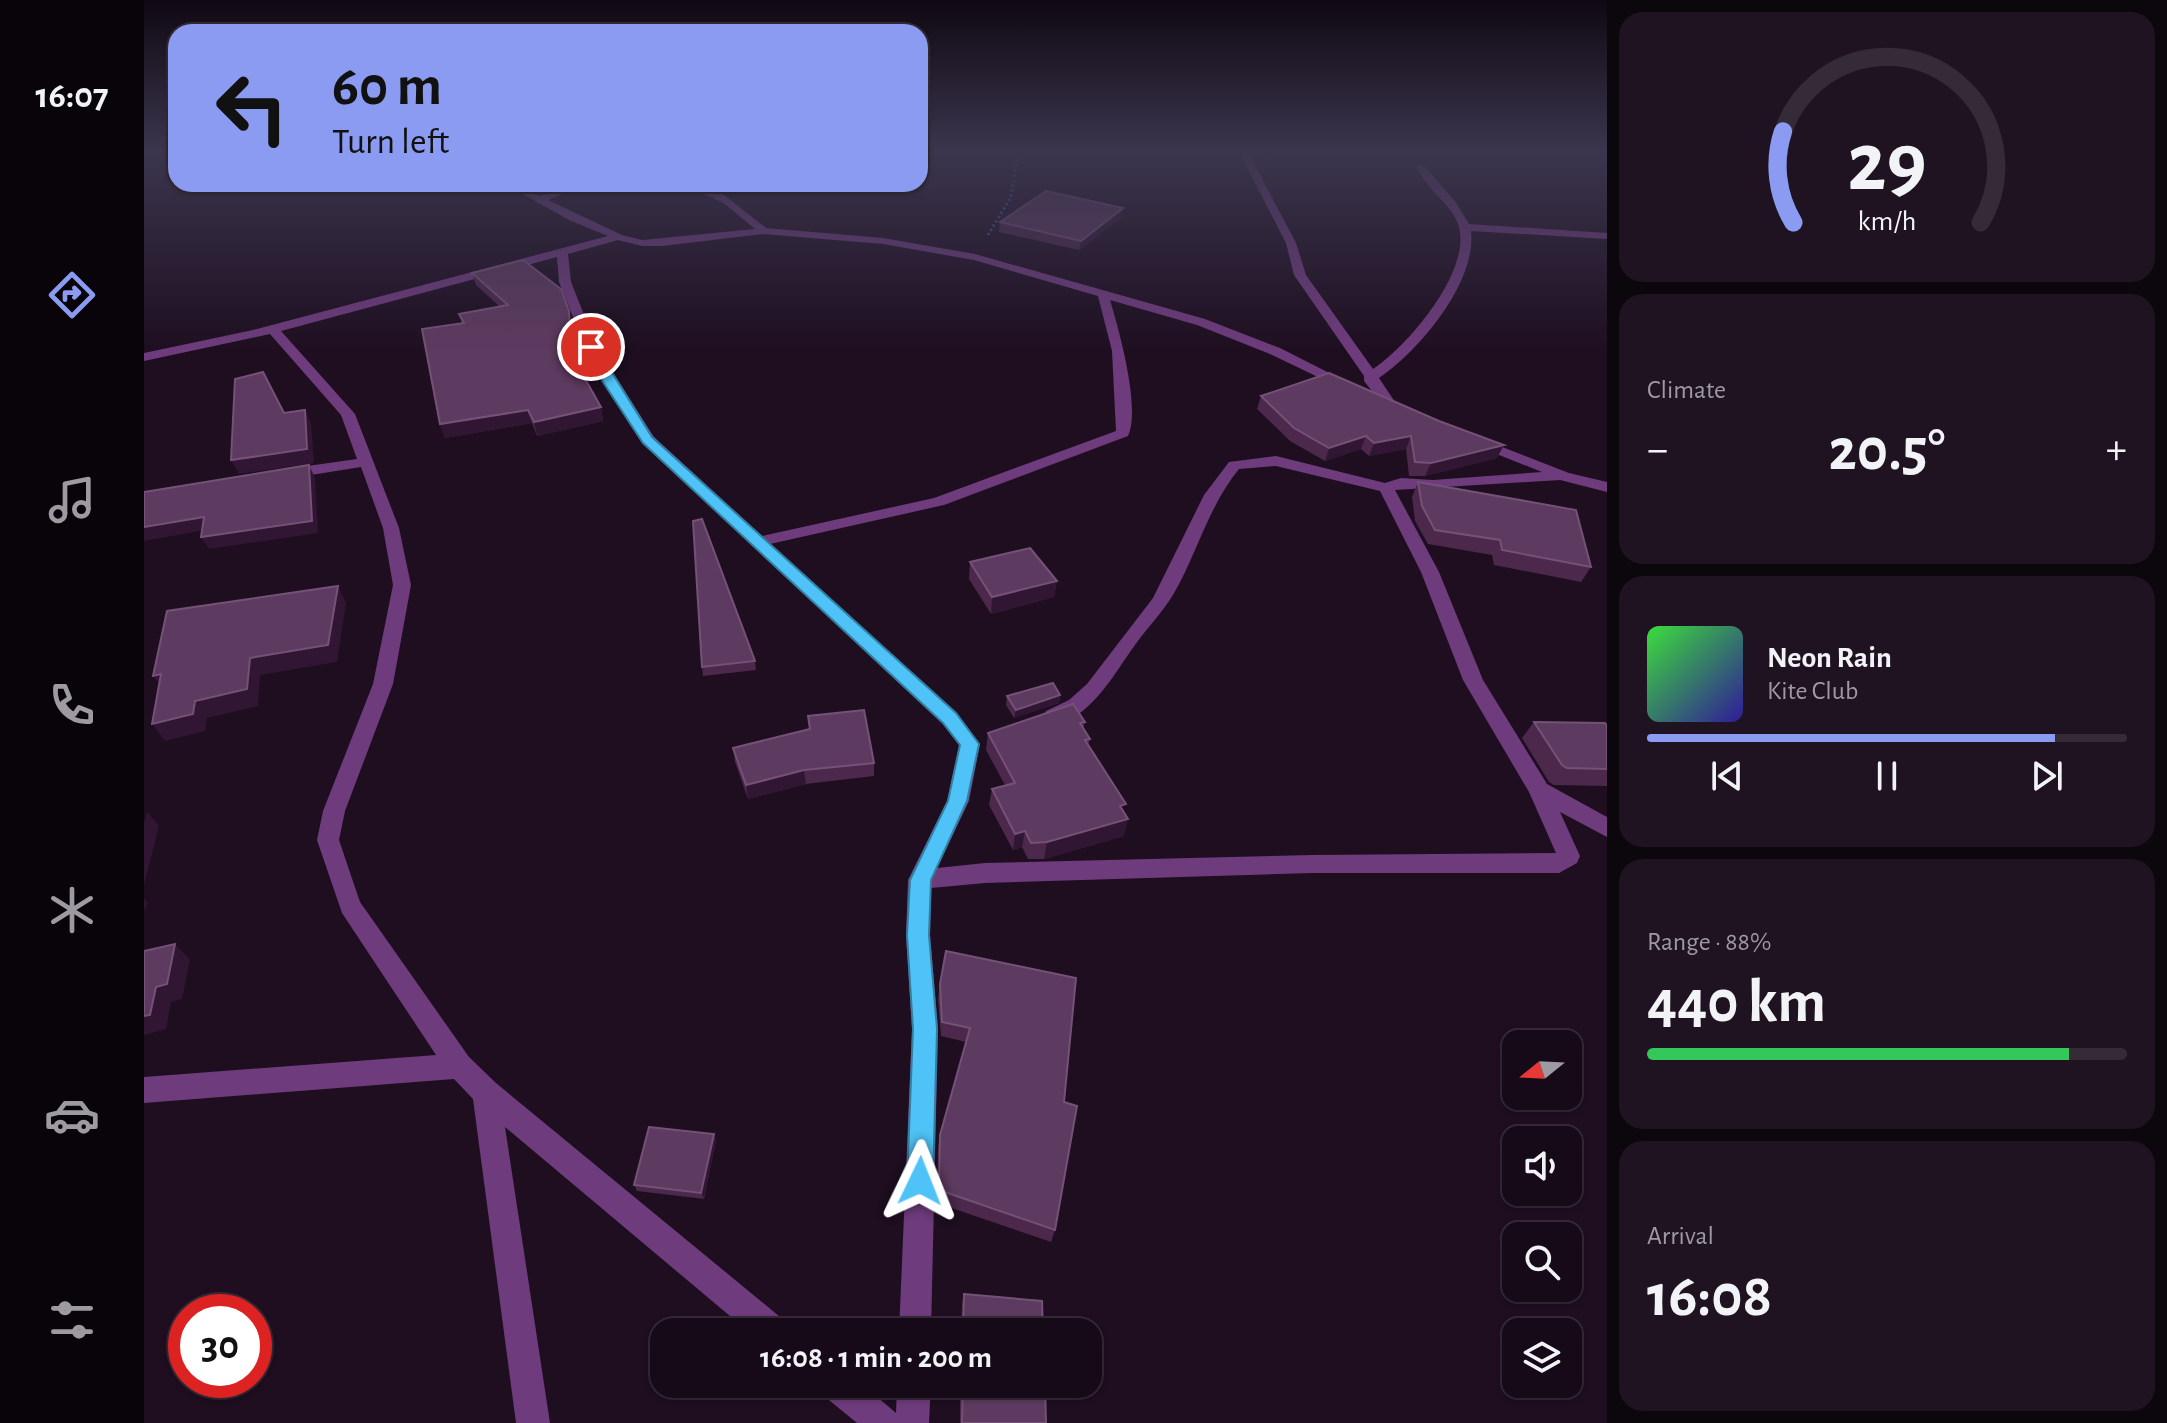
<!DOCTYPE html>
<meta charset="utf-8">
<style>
body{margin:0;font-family:"Alegreya Sans",sans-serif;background:#1f1321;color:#f1f3f6;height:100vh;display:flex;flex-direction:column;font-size:30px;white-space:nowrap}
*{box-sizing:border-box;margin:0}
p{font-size:26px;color:#9e9aa2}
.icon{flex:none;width:44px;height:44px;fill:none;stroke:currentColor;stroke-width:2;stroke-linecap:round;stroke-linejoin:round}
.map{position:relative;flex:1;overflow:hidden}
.drawer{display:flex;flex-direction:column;gap:12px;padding:12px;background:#0c060d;width:560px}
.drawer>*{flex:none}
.banner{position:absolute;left:24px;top:24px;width:760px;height:168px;border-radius:24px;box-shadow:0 2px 6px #0004,0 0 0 2px #352b37;background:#8a9bf1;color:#111;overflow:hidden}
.needle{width:52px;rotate:252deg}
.controls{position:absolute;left:1358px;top:1030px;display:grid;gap:16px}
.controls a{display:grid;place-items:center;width:80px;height:80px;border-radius:16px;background:#160a18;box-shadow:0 2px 6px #0004,0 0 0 2px #352b37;font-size:40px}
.speed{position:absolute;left:24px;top:1294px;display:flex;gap:16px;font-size:40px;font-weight:700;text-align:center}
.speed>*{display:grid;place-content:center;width:104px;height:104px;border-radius:50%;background:#160a18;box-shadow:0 2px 6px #0004,0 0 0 2px #352b37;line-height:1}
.speed .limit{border:12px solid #d22;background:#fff;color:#111}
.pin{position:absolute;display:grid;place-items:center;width:68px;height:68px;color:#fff;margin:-34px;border:4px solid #fff;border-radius:50%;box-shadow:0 2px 8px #0007}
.me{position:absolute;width:88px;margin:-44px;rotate:2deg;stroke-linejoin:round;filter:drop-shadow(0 0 6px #0008)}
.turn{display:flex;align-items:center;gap:28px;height:168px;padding:0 32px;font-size:36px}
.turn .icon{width:104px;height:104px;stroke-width:2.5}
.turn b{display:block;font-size:56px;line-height:68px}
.big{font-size:60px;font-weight:700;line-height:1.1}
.drawer .card{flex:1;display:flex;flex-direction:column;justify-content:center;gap:12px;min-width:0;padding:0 28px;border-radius:24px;background:#1f1321}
.drawer .dial{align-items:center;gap:0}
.dial svg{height:208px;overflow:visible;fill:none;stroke:#352b37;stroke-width:7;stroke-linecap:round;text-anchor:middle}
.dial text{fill:#f1f3f6;stroke:none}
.song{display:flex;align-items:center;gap:24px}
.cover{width:96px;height:96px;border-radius:12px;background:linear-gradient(135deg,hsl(120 70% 55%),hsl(250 70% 35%))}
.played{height:8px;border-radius:4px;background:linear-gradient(90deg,#8a9bf1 85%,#352b37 85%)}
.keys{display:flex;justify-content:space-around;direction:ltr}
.heat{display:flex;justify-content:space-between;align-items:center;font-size:44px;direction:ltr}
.charge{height:12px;border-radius:6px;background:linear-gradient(90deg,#34c759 88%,#352b37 0)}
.trip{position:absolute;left:506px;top:1318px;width:452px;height:80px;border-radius:24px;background:#160a18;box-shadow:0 2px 6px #0004,0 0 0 2px #352b37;font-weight:700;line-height:80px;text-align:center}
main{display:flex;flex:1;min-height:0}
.dock{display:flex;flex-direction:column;width:144px;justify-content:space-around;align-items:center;background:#09040a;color:#9e9aa2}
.dock .icon{width:56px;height:56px}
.dock .selected{color:#8a9bf1}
.dock b{font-size:36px;color:#f1f3f6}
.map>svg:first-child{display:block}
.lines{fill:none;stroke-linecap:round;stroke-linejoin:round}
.path{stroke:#3459ab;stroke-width:3;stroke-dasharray:2 3;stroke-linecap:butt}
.minor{fill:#6e3b7c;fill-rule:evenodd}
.wall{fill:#4b284c}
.shaded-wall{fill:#311633}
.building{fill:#5d3a5f;stroke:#755178;stroke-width:2}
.route{fill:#4fc3f7;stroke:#337fa1;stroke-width:2}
</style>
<main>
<nav class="dock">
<b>16:07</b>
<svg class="icon selected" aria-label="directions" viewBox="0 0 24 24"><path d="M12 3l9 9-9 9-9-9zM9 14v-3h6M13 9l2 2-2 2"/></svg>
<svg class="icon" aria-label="music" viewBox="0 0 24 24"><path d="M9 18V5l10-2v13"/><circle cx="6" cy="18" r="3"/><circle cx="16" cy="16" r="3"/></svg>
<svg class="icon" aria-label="phone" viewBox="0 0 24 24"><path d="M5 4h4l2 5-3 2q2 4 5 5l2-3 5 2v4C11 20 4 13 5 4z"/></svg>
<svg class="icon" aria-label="climate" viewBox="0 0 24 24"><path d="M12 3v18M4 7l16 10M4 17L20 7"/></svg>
<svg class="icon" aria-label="car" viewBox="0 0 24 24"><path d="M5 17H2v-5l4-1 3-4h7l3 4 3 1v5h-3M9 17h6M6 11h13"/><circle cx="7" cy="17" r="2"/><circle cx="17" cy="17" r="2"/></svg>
<svg class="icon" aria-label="filters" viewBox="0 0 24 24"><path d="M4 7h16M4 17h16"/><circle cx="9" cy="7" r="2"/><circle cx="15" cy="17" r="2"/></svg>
</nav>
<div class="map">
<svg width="1463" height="1423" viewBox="0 0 1463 1423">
<rect width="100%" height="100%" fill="#1e0e20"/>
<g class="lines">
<path class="path" d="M844 235 867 197 874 152"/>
<g class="minor">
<path d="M1095 152H1104L1152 243 1162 275 1229 369C1264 346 1335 264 1312 219 1303 201 1276 183 1273 165H1279L1311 201 1325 224 1463 233V239L1327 231C1333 282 1275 351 1235 378L1253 405 1246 409 1241 408 1220 381V376L1150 275 1142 243Z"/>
<path d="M361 184H373L396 196 428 184H442L404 200 478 235 498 240 611 229 581 204 539 184H554L579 194 622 228 739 238 831 254 1061 319 1136 348 1213 387 1201 390 1126 354 1053 325 966 300C975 330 997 408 984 436L800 505 626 544 812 713 836 744 825 801 793 868 841 863 1168 855 1412 853 1385 792 1319 680 1277 572 1236 491 1132 466 1095 469C1064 507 1053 554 1029 595 1018 613 1003 628 991 645 973 669 940 732 902 721L899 716 902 711 925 700 943 684 1009 598 1060 495 1085 462 1132 456 1241 483 1257 478 1289 480 1398 472 1330 445 1328 442 1335 438 1425 473 1463 482V492L1416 480 1251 490 1295 572 1339 680 1403 784 1463 817V837L1416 812 1436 856 1433 863 1415 873H1168L841 883 787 888 786 935 794 1029 787 1332H755L768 1029 762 935 764 880 803 801 815 745 798 723 499 443 441 347 415 282 413 257 137 331 211 414 255 528 267 585 249 684 201 811 195 840 216 902 325 1057 352 1083 641 1321 646 1332H605L361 1127 406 1423H372L329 1099 310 1079 0 1103V1077L292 1055 198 913 173 840 179 811 229 684 249 585 239 528 217 467 142 479 134 474 142 469 213 459 197 415 126 334 0 361V353L109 330 464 236 425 220ZM619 234 739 244 830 260 954 296 968 351 972 431 790 498 618 536 510 437 453 347 427 282 424 254 474 240 498 246H518Z"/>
<path d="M675 1384H718L752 1413 753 1384H787L785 1423H713L680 1396Z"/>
</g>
</g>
<g class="wall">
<path d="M978 217 935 250 855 232 856 222Z"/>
<path d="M328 273 428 323 429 359 457 407 459 421 393 436 388 423 301 438 296 424 318 323 315 314 355 306 332 285Z"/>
<path d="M1117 396 1353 458 1281 476H1265L1262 449 1225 456 1217 449 1181 461 1146 441 1113 409Z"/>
<path d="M1274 482 1447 567 1437 582 1350 565 1348 555 1284 544 1271 521 1268 497Z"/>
<path d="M826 562 913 581 910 597 847 614 825 579Z"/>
<path d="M611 661 612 670 559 676 558 667Z"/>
<path d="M916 695 915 703 870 718 862 705 863 696Z"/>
<path d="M664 716 730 763V776L662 784 604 799 591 762 589 748 665 729Z"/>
<path d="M941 722 939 729 946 739 944 745 980 812V836L900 859H884L878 847 869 850 845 805 848 789 861 785 842 750 844 733Z"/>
<path d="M1390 722 1463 726V786L1410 785 1405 782 1378 738Z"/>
<path d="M796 984 920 1102 911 1230 907 1242 793 1203 794 1148 796 1135 822 1042 797 1036 794 999Z"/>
<path d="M570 1134 572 1140 560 1199 493 1191 490 1185Z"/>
<path d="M820 1294 899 1332H817L818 1304Z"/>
<path d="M816 1384H901L902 1423H816Z"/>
</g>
<g class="shaded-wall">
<path d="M979 208 978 217 935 250 937 241Z"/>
<path d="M425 311 428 323 430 367 427 354Z"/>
<path d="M457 407 459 421 393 436 390 422Z"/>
<path d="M161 410 167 423 170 463 95 474 87 460Z"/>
<path d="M384 410 388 423 301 438 296 424Z"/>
<path d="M1222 436 1217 449 1181 461 1185 448Z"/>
<path d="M1267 436 1262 449 1225 456 1230 443Z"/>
<path d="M1360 445 1353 458 1281 476 1287 463Z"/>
<path d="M165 465 171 478 174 533 65 549 57 537Z"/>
<path d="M60 517 67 529 0 541V527Z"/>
<path d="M913 581 910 597 847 614 848 597Z"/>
<path d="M194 586 202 603 193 662 116 675 114 706 63 718 61 731 21 741 8 724 51 701Z"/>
<path d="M17 674 21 692 9 676Z"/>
<path d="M916 695 915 703 870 718 872 710Z"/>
<path d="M660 770 662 784 604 799 602 785Z"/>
<path d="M3 812 15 826 0 885V823Z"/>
<path d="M984 819 980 836 900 859 903 842Z"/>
<path d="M881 831 878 847 869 850 871 834Z"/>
<path d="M0 899 4 903 0 911Z"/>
<path d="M31 944 46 960 38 999 27 1002 22 1029 0 1035V1016L12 987Z"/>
<path d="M570 1134 572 1140 560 1199 557 1193Z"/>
</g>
<g class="building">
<path d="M902 191 979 208 937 241 856 222Z"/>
<path d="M379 260 417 289 425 311 427 354 457 407 390 422 384 410 296 424 278 329 320 323 315 314 364 305 328 273Z"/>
<path d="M119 372 140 413 161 410 163 449 87 460 91 379Z"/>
<path d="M1185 373 1295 421 1360 445 1287 463 1271 462 1267 436 1230 443 1222 436 1185 448 1150 428 1117 396Z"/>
<path d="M165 465 168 521 57 537 60 517 0 527V492Z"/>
<path d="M1274 482 1432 510 1447 567 1358 550 1356 540 1291 530 1278 506Z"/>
<path d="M558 519 611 661 558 667 549 521Z"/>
<path d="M886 548 913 581 848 597 826 562Z"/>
<path d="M194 586 184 645 106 658 103 689 51 701 49 714 8 724 17 674 9 676 23 611Z"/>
<path d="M909 683 916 695 872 710 863 696Z"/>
<path d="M929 704 941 722 936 723 946 739 941 740 982 804 976 806 984 819 903 842 887 843 881 831 871 834 848 789 871 783 844 733Z"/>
<path d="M720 710 730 763 660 770 602 785 589 748 666 729 664 716Z"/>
<path d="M1390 722 1461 723 1463 726V769L1423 768 1418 765Z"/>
<path d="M31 944 23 984 12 987 6 1015 0 1016V951Z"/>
<path d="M802 951 932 978 920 1102 933 1106 911 1230 795 1190 796 1135 826 1028 798 1022 796 984Z"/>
<path d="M505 1127 570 1134 557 1193 490 1185Z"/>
<path d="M820 1294 898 1301 899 1332H819Z"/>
<path d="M819 1384H901L902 1423H818Z"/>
</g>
<linearGradient id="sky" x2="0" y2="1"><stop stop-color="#100812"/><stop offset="0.43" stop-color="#3b364e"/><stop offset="1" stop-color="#3b364e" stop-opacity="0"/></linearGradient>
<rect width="1463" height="351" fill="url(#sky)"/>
<path class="route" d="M443 345H451L508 437 812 713 835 744 823 801 787 880 785 935 793 1029 789 1181 785 1190 776 1194 767 1190 763 1181 769 1029 763 935 766 880 804 801 816 745 799 723 499 443 459 382 441 347Z"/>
</svg>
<div class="controls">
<a><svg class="needle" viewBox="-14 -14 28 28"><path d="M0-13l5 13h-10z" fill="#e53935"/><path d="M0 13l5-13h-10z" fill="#9e9aa2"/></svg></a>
<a><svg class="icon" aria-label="sound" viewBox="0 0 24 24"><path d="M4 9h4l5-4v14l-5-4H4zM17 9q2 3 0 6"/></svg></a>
<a><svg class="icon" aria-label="search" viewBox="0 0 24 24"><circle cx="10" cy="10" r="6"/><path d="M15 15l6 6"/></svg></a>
<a><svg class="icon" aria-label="layers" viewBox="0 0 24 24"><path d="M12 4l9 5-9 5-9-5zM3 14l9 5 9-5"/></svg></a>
</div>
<div class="speed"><div class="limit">30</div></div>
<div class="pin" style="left:447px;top:347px;background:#d93025"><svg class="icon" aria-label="arrive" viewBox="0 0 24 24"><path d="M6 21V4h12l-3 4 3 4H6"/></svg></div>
<svg class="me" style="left:776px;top:1181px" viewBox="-20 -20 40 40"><path d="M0-17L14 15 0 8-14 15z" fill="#4fc3f7" stroke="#fff" stroke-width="4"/></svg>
<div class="trip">16:08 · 1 min · 200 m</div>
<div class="banner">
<div class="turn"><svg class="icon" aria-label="left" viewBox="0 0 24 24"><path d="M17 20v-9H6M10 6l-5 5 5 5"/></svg><div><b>60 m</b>Turn left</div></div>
</div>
</div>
<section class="drawer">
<div class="card dial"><svg viewBox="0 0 100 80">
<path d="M14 69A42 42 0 1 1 86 69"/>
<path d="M14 69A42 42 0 0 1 10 34" stroke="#8a9bf1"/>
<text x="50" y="56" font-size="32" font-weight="700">29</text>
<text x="50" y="72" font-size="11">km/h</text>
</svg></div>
<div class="card"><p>Climate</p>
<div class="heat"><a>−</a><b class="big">20.5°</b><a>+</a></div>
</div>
<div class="card">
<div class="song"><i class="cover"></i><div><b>Neon Rain</b><p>Kite Club</p></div></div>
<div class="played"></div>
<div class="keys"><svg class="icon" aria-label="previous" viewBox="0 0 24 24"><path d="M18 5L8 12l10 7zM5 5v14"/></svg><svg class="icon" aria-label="pause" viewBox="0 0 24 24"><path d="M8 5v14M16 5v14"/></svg><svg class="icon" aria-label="next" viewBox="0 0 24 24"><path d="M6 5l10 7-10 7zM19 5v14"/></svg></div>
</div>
<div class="card"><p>Range · 88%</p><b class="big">440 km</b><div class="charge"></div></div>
<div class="card"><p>Arrival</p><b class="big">16:08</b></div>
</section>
</main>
